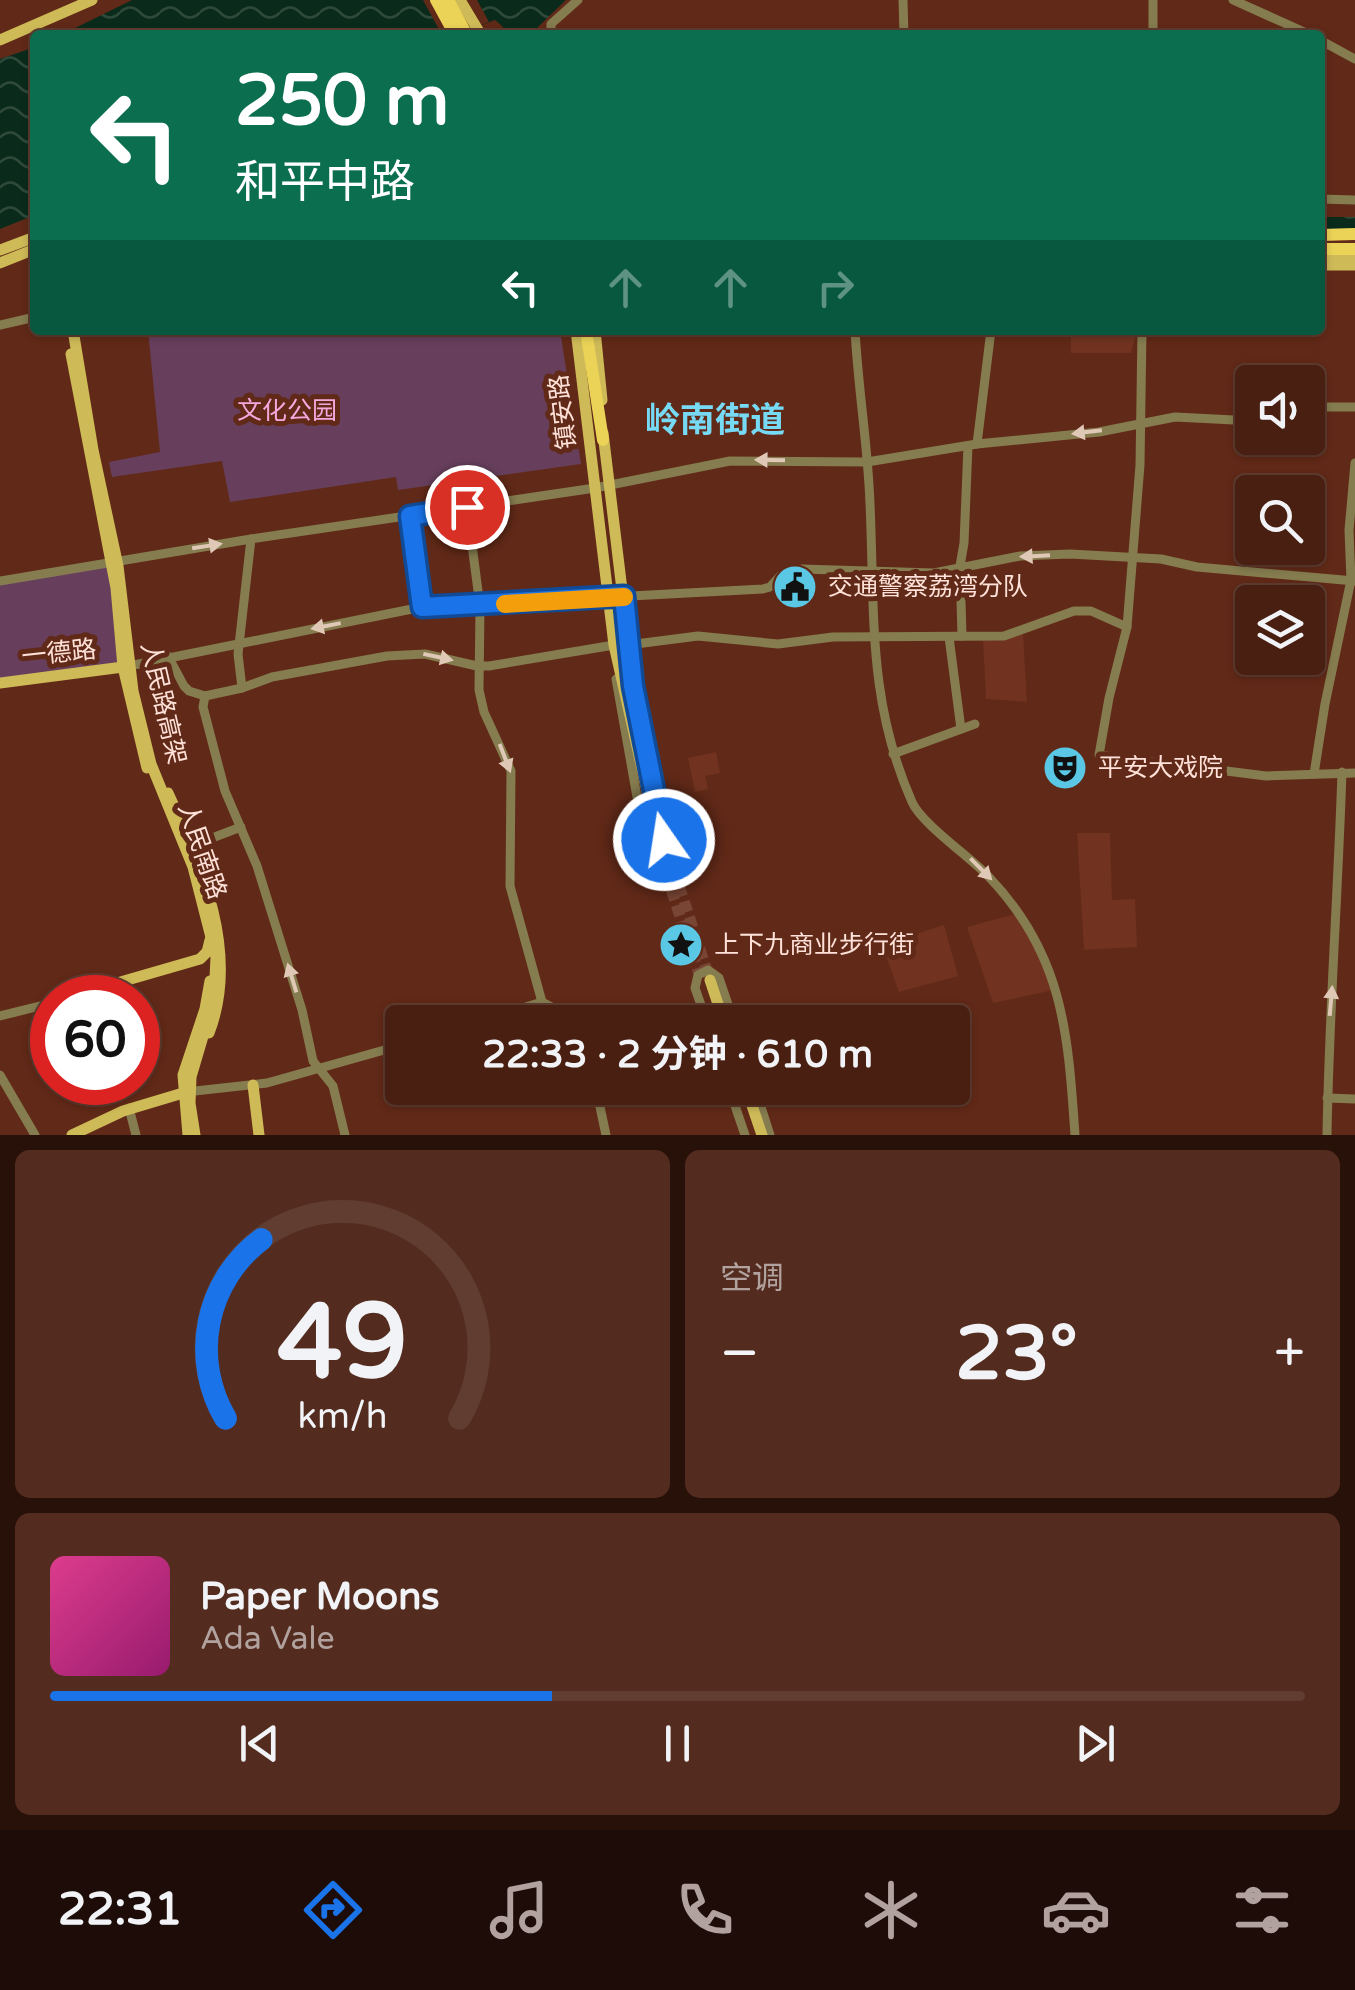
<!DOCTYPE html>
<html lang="zh">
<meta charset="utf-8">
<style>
body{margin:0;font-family:"Varela Round","Noto Sans SC",sans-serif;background:#532c1f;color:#f1f3f6;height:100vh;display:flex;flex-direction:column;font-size:38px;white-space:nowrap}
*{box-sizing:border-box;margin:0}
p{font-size:32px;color:#b1a29f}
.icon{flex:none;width:55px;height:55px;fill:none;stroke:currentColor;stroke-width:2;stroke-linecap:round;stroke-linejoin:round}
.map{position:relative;height:1135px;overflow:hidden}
.sheet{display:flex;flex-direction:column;gap:15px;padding:15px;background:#281109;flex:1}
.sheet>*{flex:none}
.top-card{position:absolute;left:30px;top:30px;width:1295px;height:305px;border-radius:10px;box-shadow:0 2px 8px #0004,0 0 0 2px #613d31;background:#0b6e4f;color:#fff;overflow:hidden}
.buttons{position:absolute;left:1235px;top:365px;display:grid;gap:20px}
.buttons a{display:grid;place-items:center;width:90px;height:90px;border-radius:10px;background:#491f11;box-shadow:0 2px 8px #0004,0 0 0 2px #613d31;font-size:50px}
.speed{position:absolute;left:30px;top:975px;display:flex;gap:20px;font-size:50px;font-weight:700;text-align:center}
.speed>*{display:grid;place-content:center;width:130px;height:130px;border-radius:50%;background:#491f11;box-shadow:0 2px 8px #0004,0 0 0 2px #613d31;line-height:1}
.speed .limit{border:15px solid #d22;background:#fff;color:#111}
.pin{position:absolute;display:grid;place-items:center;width:85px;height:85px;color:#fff;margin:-42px;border:5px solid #fff;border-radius:50%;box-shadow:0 2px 10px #0007}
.me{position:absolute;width:110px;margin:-55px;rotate:347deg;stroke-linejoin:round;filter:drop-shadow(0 0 8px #0008)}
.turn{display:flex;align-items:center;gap:35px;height:210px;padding:0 40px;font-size:45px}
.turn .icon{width:130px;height:130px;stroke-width:2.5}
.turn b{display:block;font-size:70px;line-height:85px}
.lanes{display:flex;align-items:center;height:95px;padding:0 40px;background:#0003;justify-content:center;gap:50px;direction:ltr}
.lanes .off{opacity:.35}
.big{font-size:75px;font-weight:700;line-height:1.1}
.sheet .widget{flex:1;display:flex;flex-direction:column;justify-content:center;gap:15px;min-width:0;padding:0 35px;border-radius:15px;background:#532c1f}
.sheet .dial{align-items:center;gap:0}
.dial svg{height:260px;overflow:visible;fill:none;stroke:#613d31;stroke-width:7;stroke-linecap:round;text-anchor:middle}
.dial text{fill:#f1f3f6;stroke:none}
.song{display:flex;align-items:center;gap:30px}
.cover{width:120px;height:120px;border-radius:15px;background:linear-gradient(135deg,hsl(330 70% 55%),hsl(320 70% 35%))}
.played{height:10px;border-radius:5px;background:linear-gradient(90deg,#1a73e8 40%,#613d31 40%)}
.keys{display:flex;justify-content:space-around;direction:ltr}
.heat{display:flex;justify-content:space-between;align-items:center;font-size:55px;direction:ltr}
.sheet .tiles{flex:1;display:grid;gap:15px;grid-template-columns:1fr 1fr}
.widget:last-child{grid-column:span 2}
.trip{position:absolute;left:385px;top:1005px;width:585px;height:100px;border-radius:10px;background:#491f11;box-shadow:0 2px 8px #0004,0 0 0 2px #613d31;font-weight:700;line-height:100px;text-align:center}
.tab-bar{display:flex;height:160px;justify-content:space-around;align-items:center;background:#1d0c07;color:#b1a29f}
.tab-bar .icon{width:70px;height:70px}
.tab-bar .selected{color:#1a73e8}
.tab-bar b{font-size:45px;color:#f1f3f6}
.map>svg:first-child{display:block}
.built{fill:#713320}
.green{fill:#673f5c}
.water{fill:url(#water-waves)}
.pier{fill:#612917}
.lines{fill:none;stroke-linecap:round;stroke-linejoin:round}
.major-tunnel{stroke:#794534;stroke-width:11;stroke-dasharray:11 5.5;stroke-linecap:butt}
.minor{stroke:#857c4f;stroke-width:9}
.major{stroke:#ceba57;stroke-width:11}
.highway{stroke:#ebd358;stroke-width:12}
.major-bridge{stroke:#ceba57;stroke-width:11}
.oneway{fill:#e0c8b6}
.route-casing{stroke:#114b97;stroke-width:25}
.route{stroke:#1a73e8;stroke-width:18}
.slow{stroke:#f59e0b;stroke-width:18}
.labels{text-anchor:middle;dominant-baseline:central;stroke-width:10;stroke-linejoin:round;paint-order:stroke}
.park-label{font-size:25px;fill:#f4a7dd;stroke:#612917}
.street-label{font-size:25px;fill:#fee1d8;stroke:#612917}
.poi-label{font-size:25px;fill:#fee1d8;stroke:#612917;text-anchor:start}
.district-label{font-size:35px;font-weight:bold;fill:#77daf5;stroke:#612917}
</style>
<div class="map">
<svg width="1355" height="1135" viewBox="0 0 1355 1135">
<defs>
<pattern id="water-waves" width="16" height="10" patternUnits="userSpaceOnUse" patternTransform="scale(2.5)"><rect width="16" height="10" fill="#0a2b1b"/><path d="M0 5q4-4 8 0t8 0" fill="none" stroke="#2f493b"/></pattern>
</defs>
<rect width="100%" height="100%" fill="#612917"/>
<g class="built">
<path d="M1071 330H1137L1131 353H1071Z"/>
<path d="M1023 634 1027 702 986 699 983 639Z"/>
<path d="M716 752 720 773 705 776 708 789 695 792 688 758Z"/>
<path d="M1077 833H1110L1112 900 1135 899 1137 947 1084 950Z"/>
<path d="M1019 913 1054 990 993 1003 967 927Z"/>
<path d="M944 925 958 976 899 992 882 945Z"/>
</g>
<g class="green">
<path d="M148 330H560L581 464 398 490 396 477 230 502 222 461 112 477 109 462 160 452Z"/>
<path d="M109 566 120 665 0 679V585Z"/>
</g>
<g class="water">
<path d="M132 0H566L538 27 537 35H499L503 27 495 20 456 35H61Z"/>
<path d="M35 47V215L0 229V59Z"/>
<rect x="1320" y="217" width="35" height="22"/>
</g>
<path class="pier" d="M423 0H477L489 22 456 35H442Z"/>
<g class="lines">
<g class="major-tunnel">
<path d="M674 870 710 980"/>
<path d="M666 874 702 983"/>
</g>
<g class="minor">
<path d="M903 0 904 35"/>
<path d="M1233 0 1311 35"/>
<path d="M551 35V24L578 0"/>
<path d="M1153 35V0"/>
<path d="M1320 40 1355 59"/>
<path d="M1320 199 1355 200"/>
<path d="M0 325 35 317"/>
<path d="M855 330C858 388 868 446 870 504 875 612 867 700 912 802 921 823 970 857 988 876 1063 954 1068 1032 1075 1135"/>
<path d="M1142 330 1140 465 1127 627 1109 698 1099 755 1266 776 1355 773"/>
<path d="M1308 407H1355"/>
<path d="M977 444 991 330"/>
<path d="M467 507 480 606 479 690 484 712 511 771 510 886 542 1002"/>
<path d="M410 516 422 607"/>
<path d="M0 581 251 539 595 488 730 461 867 462 977 444 1099 432 1175 417 1234 420 1252 418"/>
<path d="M962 636 960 566 964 543 968 446"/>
<path d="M949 637 961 729"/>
<path d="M629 648 628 645 698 636 778 644 833 637 1004 636 1074 611H1091L1127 627"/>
<path d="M168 656 184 686 189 691 205 696 242 688 272 677 387 656 425 654 477 666H489L614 645V649"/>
<path d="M124 667 422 607 763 589 770 587 780 576 802 569 934 573 1020 556 1070 554 1161 559 1197 567 1355 581"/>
<path d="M616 679 637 797 660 879 673 882 680 878 682 866 667 819 634 662"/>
<path d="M242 688 238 654 251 539"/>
<path d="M205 696 203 707 225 791 257 866 302 1010 313 1061 333 1086 345 1135"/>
<path d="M893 754 975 724"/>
<path d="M1314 774 1325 704 1351 580 1349 530 1355 463"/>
<path d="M191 846 241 827"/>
<path d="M74 998 122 985"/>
<path d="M542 1002 557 1010 566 1022"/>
<path d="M0 1016 52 1003"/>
<path d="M477 1022 542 1002"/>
<path d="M707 1022 695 988 698 975 708 970 719 978 734 1022"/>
<path d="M0 1075 35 1135"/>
<path d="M596 1088 606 1135"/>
<path d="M729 1088 745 1135"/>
<path d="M755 1088 770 1135"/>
<path d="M186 1092 267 1083 402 1045"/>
<path d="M1327 1098 1355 1099"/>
<path d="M129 1108 136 1135"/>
<path d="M1327 1135C1329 1014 1338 893 1342 772"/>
</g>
<g class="major">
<path d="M460 0 481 35"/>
<path d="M0 40 92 0"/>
<path d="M0 250 35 237"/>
<path d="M1320 257 1355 256"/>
<path d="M0 263 35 249"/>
<path d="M1320 265H1355"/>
<path d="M576 330 614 645 665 870"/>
<path d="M595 330 602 400"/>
<path d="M71 354 116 588 123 667 147 768"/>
<path d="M603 433 635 697"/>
<path d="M0 683 123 667"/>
<path d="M168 793C202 867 240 953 209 1033"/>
<path d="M659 819 673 867"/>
<path d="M710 980 724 1022"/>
<path d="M253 1085 259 1135"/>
<path d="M746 1088 762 1135"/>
<path d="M72 1135 123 1111 183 1093"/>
<path d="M188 1135 183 1075 205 1009 210 981"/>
</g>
<g class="highway">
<path d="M436 0 455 35"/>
<path d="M448 0 467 35"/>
<path d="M1320 235 1355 234"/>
<path d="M1320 249H1355"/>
<path d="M586 330 603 440"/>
</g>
<g class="major-bridge">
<path d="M73 330 93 450 118 566 133 691 151 764 193 867 216 957 214 999 191 1077 190 1103 195 1135"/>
<path d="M117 983 200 959 207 952 210 940"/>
</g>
</g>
<defs><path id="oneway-solid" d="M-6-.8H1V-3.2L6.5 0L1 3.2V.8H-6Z" transform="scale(2.5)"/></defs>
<g class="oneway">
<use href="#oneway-solid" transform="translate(1087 432) rotate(173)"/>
<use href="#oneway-solid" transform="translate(770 460) rotate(-179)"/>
<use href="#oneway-solid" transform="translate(207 546) rotate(-9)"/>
<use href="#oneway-solid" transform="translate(1035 556) rotate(177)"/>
<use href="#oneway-solid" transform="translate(326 626) rotate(169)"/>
<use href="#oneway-solid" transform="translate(438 657) rotate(12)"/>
<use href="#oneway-solid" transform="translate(505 758) rotate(69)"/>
<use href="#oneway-solid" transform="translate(981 869) rotate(45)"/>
<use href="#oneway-solid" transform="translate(292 978) rotate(-107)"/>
<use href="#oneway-solid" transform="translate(1331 1001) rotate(-85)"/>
</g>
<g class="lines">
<defs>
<path id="route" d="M467 507 410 516 422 607 624 596 633 686 664 840"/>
</defs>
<use href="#route" class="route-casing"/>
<use href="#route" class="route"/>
<path class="slow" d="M505 604 624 597"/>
</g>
<defs>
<symbol id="civic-disc" viewBox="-11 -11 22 22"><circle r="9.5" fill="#5ac8e5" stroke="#612917"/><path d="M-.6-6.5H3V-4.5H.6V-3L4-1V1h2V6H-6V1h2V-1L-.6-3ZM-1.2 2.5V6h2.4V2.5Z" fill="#111"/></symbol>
<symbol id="theatre-disc" viewBox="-11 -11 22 22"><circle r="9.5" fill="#5ac8e5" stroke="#612917"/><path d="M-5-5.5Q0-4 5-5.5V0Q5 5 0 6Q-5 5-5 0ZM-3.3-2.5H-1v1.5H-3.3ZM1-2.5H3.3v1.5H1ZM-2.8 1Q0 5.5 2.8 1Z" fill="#111"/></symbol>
<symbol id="sight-disc" viewBox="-11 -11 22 22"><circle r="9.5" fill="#5ac8e5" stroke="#612917"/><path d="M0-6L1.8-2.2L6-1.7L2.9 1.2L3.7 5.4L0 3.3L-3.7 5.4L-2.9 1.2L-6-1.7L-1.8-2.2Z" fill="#111"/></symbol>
</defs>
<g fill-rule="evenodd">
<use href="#civic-disc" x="770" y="562" width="50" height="50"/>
<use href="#theatre-disc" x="1040" y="743" width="50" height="50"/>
<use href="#sight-disc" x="656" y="920" width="50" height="50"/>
</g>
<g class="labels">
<g class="park-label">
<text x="287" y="411">文化公园</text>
</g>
<g class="street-label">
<text transform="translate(563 412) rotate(-97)">镇安路</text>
<text transform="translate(59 653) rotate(-6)">一德路</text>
<text transform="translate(163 703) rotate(77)">人民路高架</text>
<text transform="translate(202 851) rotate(71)">人民南路</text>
</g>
<g class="poi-label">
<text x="828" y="587">交通警察荔湾分队</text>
<text x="1098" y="768">平安大戏院</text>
<text x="714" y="945">上下九商业步行街</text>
</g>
<g class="district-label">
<text x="715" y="421">岭南街道</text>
</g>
</g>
</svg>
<div class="buttons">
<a><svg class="icon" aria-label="sound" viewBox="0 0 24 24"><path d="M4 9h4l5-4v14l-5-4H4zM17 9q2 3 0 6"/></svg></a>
<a><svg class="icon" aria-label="search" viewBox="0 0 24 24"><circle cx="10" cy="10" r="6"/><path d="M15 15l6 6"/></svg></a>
<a><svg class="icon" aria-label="layers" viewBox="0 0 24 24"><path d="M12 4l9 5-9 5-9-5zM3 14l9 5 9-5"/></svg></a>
</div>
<div class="speed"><div class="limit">60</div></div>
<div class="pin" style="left:467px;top:507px;background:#d93025"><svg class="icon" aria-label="arrive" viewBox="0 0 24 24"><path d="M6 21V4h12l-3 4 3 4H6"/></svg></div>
<svg class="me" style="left:664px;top:840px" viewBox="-20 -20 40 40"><circle r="17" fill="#1a73e8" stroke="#fff" stroke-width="3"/><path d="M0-11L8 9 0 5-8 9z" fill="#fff"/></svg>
<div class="trip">22:33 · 2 分钟 · 610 m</div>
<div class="top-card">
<div class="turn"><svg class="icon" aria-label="left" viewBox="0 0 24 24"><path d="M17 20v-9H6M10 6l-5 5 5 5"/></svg><div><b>250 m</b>和平中路</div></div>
<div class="lanes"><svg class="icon" aria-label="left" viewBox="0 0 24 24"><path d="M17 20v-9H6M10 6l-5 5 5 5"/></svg><svg class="icon off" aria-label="ahead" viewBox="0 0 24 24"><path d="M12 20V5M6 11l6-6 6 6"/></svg><svg class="icon off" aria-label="ahead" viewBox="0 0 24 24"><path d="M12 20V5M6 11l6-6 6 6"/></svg><svg class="icon off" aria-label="right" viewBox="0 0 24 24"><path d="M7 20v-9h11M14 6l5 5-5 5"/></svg></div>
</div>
</div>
<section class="sheet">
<div class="tiles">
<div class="widget dial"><svg viewBox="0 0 100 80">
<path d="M14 69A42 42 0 1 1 86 69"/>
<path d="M14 69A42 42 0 0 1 25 14" stroke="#1a73e8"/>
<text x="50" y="56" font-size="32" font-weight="700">49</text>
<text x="50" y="72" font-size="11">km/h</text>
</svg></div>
<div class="widget"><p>空调</p>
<div class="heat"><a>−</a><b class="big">23°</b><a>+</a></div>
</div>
<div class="widget">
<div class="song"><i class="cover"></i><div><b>Paper Moons</b><p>Ada Vale</p></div></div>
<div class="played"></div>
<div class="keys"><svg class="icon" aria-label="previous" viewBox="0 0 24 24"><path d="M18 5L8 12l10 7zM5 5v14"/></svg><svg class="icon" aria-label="pause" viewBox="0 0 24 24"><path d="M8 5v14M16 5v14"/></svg><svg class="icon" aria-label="next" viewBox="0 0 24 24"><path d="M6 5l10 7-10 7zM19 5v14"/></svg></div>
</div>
</div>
</section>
<nav class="tab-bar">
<b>22:31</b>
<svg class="icon selected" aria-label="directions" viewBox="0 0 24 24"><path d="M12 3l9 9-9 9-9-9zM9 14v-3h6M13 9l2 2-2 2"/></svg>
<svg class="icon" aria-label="music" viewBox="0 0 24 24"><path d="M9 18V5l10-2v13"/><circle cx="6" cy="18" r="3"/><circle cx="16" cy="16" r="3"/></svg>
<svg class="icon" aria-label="phone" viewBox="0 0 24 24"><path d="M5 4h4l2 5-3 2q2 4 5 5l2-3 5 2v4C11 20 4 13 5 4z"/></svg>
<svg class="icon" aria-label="climate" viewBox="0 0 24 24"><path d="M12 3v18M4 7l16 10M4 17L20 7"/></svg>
<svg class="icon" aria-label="car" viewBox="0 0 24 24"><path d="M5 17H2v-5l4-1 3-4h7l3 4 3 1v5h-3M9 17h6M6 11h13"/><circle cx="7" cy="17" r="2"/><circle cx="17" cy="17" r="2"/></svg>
<svg class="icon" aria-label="filters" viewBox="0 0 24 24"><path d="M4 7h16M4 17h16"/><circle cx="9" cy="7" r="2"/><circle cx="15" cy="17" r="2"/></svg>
</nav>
